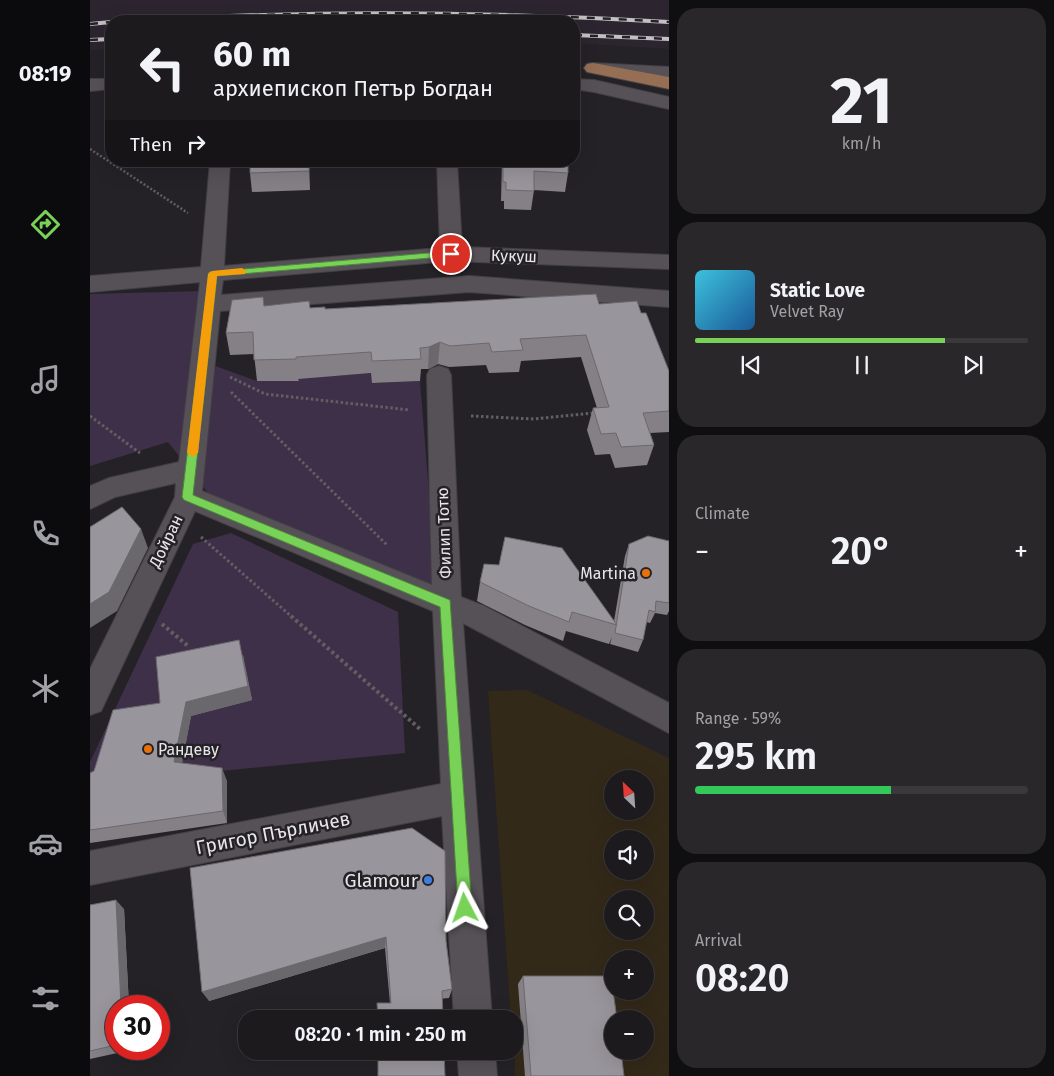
<!DOCTYPE html>
<meta charset="utf-8">
<style>
body{margin:0;font-family:"Fira Sans",sans-serif;background:#29272a;color:#f1f3f6;height:100vh;display:flex;flex-direction:column;font-size:19px;white-space:nowrap}
*{box-sizing:border-box;margin:0}
p{font-size:16px;color:#a0a1a4}
.icon{flex:none;width:28px;height:28px;fill:none;stroke:currentColor;stroke-width:2;stroke-linecap:round;stroke-linejoin:round}
.map{position:relative;flex:1;overflow:hidden}
.details{display:flex;flex-direction:column;gap:8px;padding:8px;background:#0f0e10;width:385px}
.details>*{flex:none}
.banner{position:absolute;left:15px;top:15px;width:475px;height:152px;border-radius:20px;box-shadow:0 5px 20px #0002,0 0 0 1px #3a383b;background:#1c1a1d;color:#f1f3f6;overflow:hidden}
.needle{width:32px;rotate:335deg}
.buttons{position:absolute;left:514px;top:770px;display:grid;gap:10px}
.buttons a{display:grid;place-items:center;width:50px;height:50px;border-radius:50%;background:#1c1a1d;box-shadow:0 5px 20px #0002,0 0 0 1px #3a383b;font-size:25px}
.speed{position:absolute;left:15px;top:995px;display:flex;gap:10px;font-size:25px;font-weight:700;text-align:center}
.speed>*{display:grid;place-content:center;width:65px;height:65px;border-radius:50%;background:#1c1a1d;box-shadow:0 5px 20px #0002,0 0 0 1px #3a383b;line-height:1}
.speed .limit{border:8px solid #d22;background:#fff;color:#111}
.pin{position:absolute;display:grid;place-items:center;width:42px;height:42px;color:#fff;margin:-21px;border:2px solid #fff;border-radius:50%;box-shadow:0 1px 5px #0007}
.me{position:absolute;width:55px;margin:-28px;rotate:356deg;stroke-linejoin:round;filter:drop-shadow(0 0 4px #0008)}
.turn{display:flex;align-items:center;gap:18px;height:105px;padding:0 25px;font-size:22px}
.turn .icon{width:65px;height:65px;stroke-width:2.5}
.turn b{display:block;font-size:35px;line-height:42px}
.then{display:flex;align-items:center;height:48px;padding:0 25px;background:#0003;gap:10px;font-size:19px}
.big{font-size:38px;font-weight:600;line-height:1.1}
.details .widget{flex:1;display:flex;flex-direction:column;justify-content:center;gap:8px;min-width:0;padding:0 18px;border-radius:20px;background:#29272a}
.details .dial{align-items:center;gap:0}
.dial b{font-size:65px;line-height:1}
.song{display:flex;align-items:center;gap:15px}
.cover{width:60px;height:60px;border-radius:8px;background:linear-gradient(135deg,hsl(190 70% 55%),hsl(210 70% 35%))}
.played{height:5px;border-radius:2px;background:linear-gradient(90deg,#78d258 75%,#3a383b 75%)}
.keys{display:flex;justify-content:space-around;direction:ltr}
.heat{display:flex;justify-content:space-between;align-items:center;font-size:28px;direction:ltr}
.charge{height:8px;border-radius:4px;background:linear-gradient(90deg,#34c759 59%,#3a383b 0)}
.trip{position:absolute;left:148px;top:1010px;width:285px;height:50px;border-radius:20px;background:#1c1a1d;box-shadow:0 5px 20px #0002,0 0 0 1px #3a383b;font-weight:600;line-height:50px;text-align:center}
main{display:flex;flex:1;min-height:0}
.menu{display:flex;flex-direction:column;width:90px;justify-content:space-around;align-items:center;background:#0b0a0c;color:#a0a1a4}
.menu .icon{width:35px;height:35px}
.menu .active{color:#78d258}
.menu b{font-size:22px;color:#f1f3f6}
.map>svg:first-child{display:block}
.built{fill:#2c2530}
.education{fill:#332919;fill-rule:evenodd}
.green{fill:#3f3049}
.lines{fill:none;stroke-linecap:round;stroke-linejoin:round}
.minor-casing{stroke:#434044;stroke-width:2}
.major-casing{stroke:#434044;stroke-width:2}
.path-far2{stroke:#625f63;stroke-width:2.5;stroke-dasharray:2 2;stroke-linecap:butt}
.path-far1{stroke:#625f63;stroke-width:3;stroke-dasharray:2.5 2.5;stroke-linecap:butt}
.path{stroke:#625f63;stroke-width:4;stroke-dasharray:3 3;stroke-linecap:butt}
.minor{fill:#555157;fill-rule:evenodd}
.major{fill:#956e54;fill-rule:evenodd}
.rail-casing{stroke:#c3c0c4;stroke-width:4}
.rail{stroke:#252227;stroke-width:2.5;stroke-dasharray:8;stroke-linecap:butt}
.wall{fill:#848086}
.shaded-wall{fill:#6b686d}
.building{fill:#99959c;stroke:#6b686d}
.route{fill:#78d258;stroke:#4e8839}
.slow{fill:#f59e0b}
.food-dot{fill:#e8710a;stroke:#252227;stroke-width:2}
.shop-dot{fill:#3f7fe0;stroke:#252227;stroke-width:2}
.labels{text-anchor:middle;dominant-baseline:central;stroke-width:5;stroke-linejoin:round;paint-order:stroke}
.street-label{font-size:16px;fill:#e9e6ea;stroke:#252227}
.poi-label{font-size:16px;fill:#e9e6ea;stroke:#252227;text-anchor:end}
.near-street-label{font-size:19px;fill:#e9e6ea;stroke:#252227}
.near-poi-label{font-size:19px;fill:#e9e6ea;stroke:#252227;text-anchor:end}
</style>
<main>
<nav class="menu">
<b>08:19</b>
<svg class="icon active" aria-label="directions" viewBox="0 0 24 24"><path d="M12 3l9 9-9 9-9-9zM9 14v-3h6M13 9l2 2-2 2"/></svg>
<svg class="icon" aria-label="music" viewBox="0 0 24 24"><path d="M9 18V5l10-2v13"/><circle cx="6" cy="18" r="3"/><circle cx="16" cy="16" r="3"/></svg>
<svg class="icon" aria-label="phone" viewBox="0 0 24 24"><path d="M5 4h4l2 5-3 2q2 4 5 5l2-3 5 2v4C11 20 4 13 5 4z"/></svg>
<svg class="icon" aria-label="climate" viewBox="0 0 24 24"><path d="M12 3v18M4 7l16 10M4 17L20 7"/></svg>
<svg class="icon" aria-label="car" viewBox="0 0 24 24"><path d="M5 17H2v-5l4-1 3-4h7l3 4 3 1v5h-3M9 17h6M6 11h13"/><circle cx="7" cy="17" r="2"/><circle cx="17" cy="17" r="2"/></svg>
<svg class="icon" aria-label="filters" viewBox="0 0 24 24"><path d="M4 7h16M4 17h16"/><circle cx="9" cy="7" r="2"/><circle cx="15" cy="17" r="2"/></svg>
</nav>
<div class="map">
<svg width="579" height="1076" viewBox="0 0 579 1076">
<rect width="100%" height="100%" fill="#252227"/>
<path class="built" d="M0 0H579V49L484 43V21H21V49L0 50Z"/>
<path class="education" d="M437 690 579 758V1076H425L424 1019H421L398 691ZM522 779H555V811H522ZM522 839H555V871H522ZM522 899H555V931H522ZM522 959H555V991H522ZM522 1019H555V1051H522Z"/>
<g class="green">
<path d="M115 291 106 359 167 381H208L207 367 242 376 281 373 283 383 330 381 347 593 118 493 78 442 0 466V294Z"/>
<path d="M141 533 308 612 315 753 90 775 101 716 161 700 154 659 151 655 76 717 0 789V762L103 544Z"/>
</g>
<g class="lines">
<defs>
<g id="minor">
<path d="M503 63 579 67V77L497 72 494 68 497 64Z"/>
<path d="M0 79H21V89L0 91Z"/>
<path d="M484 79 504 80 579 97V109L504 92 484 89Z"/>
<path d="M120 161H140L134 266 350 248 347 161H367L372 247 579 255V269L361 261 133 280 131 295 379 276 579 291V307L379 292 130 311 112 491 342 585 337 375 340 369 349 366 358 369 361 375 371 597 394 606 579 703V733L373 623 402 1019H364L352 816 0 885V851L351 784 343 611 105 511 11 711 0 715V669L85 497 86 483 25 497 0 509V486L19 478 89 462 110 282 0 292V276L111 267Z"/>
<path d="M367 1051H405L407 1076H369Z"/>
</g>
<path id="major" d="M503 63 579 77V89L497 72 494 68 497 64Z"/>
</defs>
<use href="#minor" class="minor-casing"/>
<use href="#major" class="major-casing"/>
<path class="path-far2" d="M0 149 98 213"/>
<g class="path-far1">
<path d="M140 377 175 394 320 410"/>
<path d="M141 392 297 545"/>
<path d="M0 416 50 453"/>
<path d="M381 416 444 419 504 413"/>
<path d="M111 537 202 617"/>
</g>
<g class="path">
<path d="M201 616 330 729"/>
<path d="M72 624 98 646"/>
</g>
<use href="#minor" class="minor"/>
<use href="#major" class="major"/>
<defs>
<g id="rail">
<path d="M33 21C215 10 397 11 579 22"/>
<path d="M0 24 21 22"/>
<path d="M484 35 579 39"/>
<path d="M0 40 21 39"/>
</g>
</defs>
<use href="#rail" class="rail-casing"/>
<use href="#rail" class="rail"/>
</g>
<g class="wall">
<path d="M219 161 220 190 162 192 160 173Z"/>
<path d="M412 161H478V173L475 192 444 190 441 210 414 209V201H411Z"/>
<path d="M509 304 551 313 579 371V432L560 433 564 445 557 465 525 468 520 454 505 455 497 430 503 408H507L491 357 431 361 429 372 399 373 396 365 359 367 348 364 338 369H331L330 381 282 383 281 373 208 379 209 381H167L164 354 140 355 136 333 174 306 220 308 235 309Z"/>
<path d="M579 541V611L577 615 565 613 560 623 556 622 553 640 548 652 520 644 522 637 519 644 476 631 473 641 435 625 387 601 390 582 524 621 535 556 539 544Z"/>
<path d="M153 655 162 700 101 716 92 763 137 781V823L0 843V773L4 771 70 703Z"/>
<path d="M100 868 356 941 362 989 359 998 300 1003 295 948 119 1001Z"/>
<path d="M0 905 34 909 39 1006H26V1049H41V1050L0 1059Z"/>
<path d="M433 976 534 1076H435L428 984Z"/>
</g>
<g class="shaded-wall">
<path d="M350 342 348 364 338 369 339 347Z"/>
<path d="M51 529 58 548 27 611 0 628V604Z"/>
<path d="M149 640 162 700 101 716 90 775 84 762 96 702Z"/>
<path d="M132 768 137 781V823L133 811Z"/>
<path d="M26 900 34 909 39 1006H31Z"/>
<path d="M296 937 295 948 119 1001 112 992Z"/>
</g>
<g class="building">
<path d="M160 161H219V171L160 173Z"/>
<path d="M413 161H478V173L444 171V191L416 190V182H413Z"/>
<path d="M506 294 509 304 547 301 551 313H556L579 371V411L553 413 564 445 531 447 526 433 511 434 503 408 519 407 496 335 430 339 433 350 402 352 399 343 360 346 350 342 339 347 330 348 331 359 282 361 281 352 206 357V359L164 360 163 332 136 333 142 300 173 297 174 306 219 301 220 308 235 307V309Z"/>
<path d="M32 507 51 529 19 592 0 604V527Z"/>
<path d="M558 536 579 541V603L566 601 565 612 559 610 553 640 525 633 539 544Z"/>
<path d="M415 537 472 548 527 625 482 612 479 622 439 606 390 582 394 564 409 565Z"/>
<path d="M149 640 158 686 96 702 84 762 132 768 133 811 0 830V773L4 771 23 710 70 703 66 657Z"/>
<path d="M322 828 355 851 356 941 362 989 352 991 353 1019H288L287 1003H301L296 937 112 992 100 868Z"/>
<path d="M26 900 31 1006H26V1045L0 1051V905Z"/>
<path d="M433 976H521L527 1019H522V1051H531L534 1076H441Z"/>
<path d="M288 1051H354L355 1076H288Z"/>
</g>
<path class="route" d="M361 251 364 252V256L127 276 103 495 360 600 382 908 380 913 375 915 370 913 368 908 350 607 94 500 92 497 119 272Z"/>
<path class="slow" d="M152 268 156 271 155 274 127 276 108 453 103 457 97 453 118 274 122 271Z"/>
<g class="food-dot">
<circle cx="556" cy="573" r="5"/>
<circle cx="58" cy="749" r="5"/>
</g>
<circle class="shop-dot" cx="338" cy="880" r="5"/>
<g class="labels">
<g class="street-label">
<text transform="translate(424 256) rotate(2)">Кукуш</text>
<text transform="translate(354 533) rotate(-92)">Филип Тотю</text>
<text transform="translate(76 541) rotate(-64)">Дойран</text>
</g>
<g class="poi-label">
<text x="546" y="573">Martina</text>
<text x="68" y="749" text-anchor="start">Рандеву</text>
</g>
<g class="near-street-label">
<text transform="translate(183 833) rotate(-11)">Григор Пърличев</text>
</g>
<g class="near-poi-label">
<text x="328" y="880">Glamour</text>
</g>
</g>
</svg>
<div class="buttons">
<a><svg class="needle" viewBox="-14 -14 28 28"><path d="M0-13l5 13h-10z" fill="#e53935"/><path d="M0 13l5-13h-10z" fill="#a0a1a4"/></svg></a>
<a><svg class="icon" aria-label="sound" viewBox="0 0 24 24"><path d="M4 9h4l5-4v14l-5-4H4zM17 9q2 3 0 6"/></svg></a>
<a><svg class="icon" aria-label="search" viewBox="0 0 24 24"><circle cx="10" cy="10" r="6"/><path d="M15 15l6 6"/></svg></a>
<a>+</a>
<a>−</a>
</div>
<div class="speed"><div class="limit">30</div></div>
<div class="pin" style="left:361px;top:254px;background:#d93025"><svg class="icon" aria-label="arrive" viewBox="0 0 24 24"><path d="M6 21V4h12l-3 4 3 4H6"/></svg></div>
<svg class="me" style="left:375px;top:908px" viewBox="-20 -20 40 40"><path d="M0-17L14 15 0 8-14 15z" fill="#78d258" stroke="#fff" stroke-width="4"/></svg>
<div class="trip">08:20 · 1 min · 250 m</div>
<div class="banner">
<div class="turn"><svg class="icon" aria-label="left" viewBox="0 0 24 24"><path d="M17 20v-9H6M10 6l-5 5 5 5"/></svg><div><b>60 m</b>архиепископ Петър Богдан</div></div>
<div class="then">Then<svg class="icon" aria-label="right" viewBox="0 0 24 24"><path d="M7 20v-9h11M14 6l5 5-5 5"/></svg></div>
</div>
</div>
<section class="details">
<div class="widget dial"><b>21</b><p>km/h</p></div>
<div class="widget">
<div class="song"><i class="cover"></i><div><b>Static Love</b><p>Velvet Ray</p></div></div>
<div class="played"></div>
<div class="keys"><svg class="icon" aria-label="previous" viewBox="0 0 24 24"><path d="M18 5L8 12l10 7zM5 5v14"/></svg><svg class="icon" aria-label="pause" viewBox="0 0 24 24"><path d="M8 5v14M16 5v14"/></svg><svg class="icon" aria-label="next" viewBox="0 0 24 24"><path d="M6 5l10 7-10 7zM19 5v14"/></svg></div>
</div>
<div class="widget"><p>Climate</p>
<div class="heat"><a>−</a><b class="big">20°</b><a>+</a></div>
</div>
<div class="widget"><p>Range · 59%</p><b class="big">295 km</b><div class="charge"></div></div>
<div class="widget"><p>Arrival</p><b class="big">08:20</b></div>
</section>
</main>
